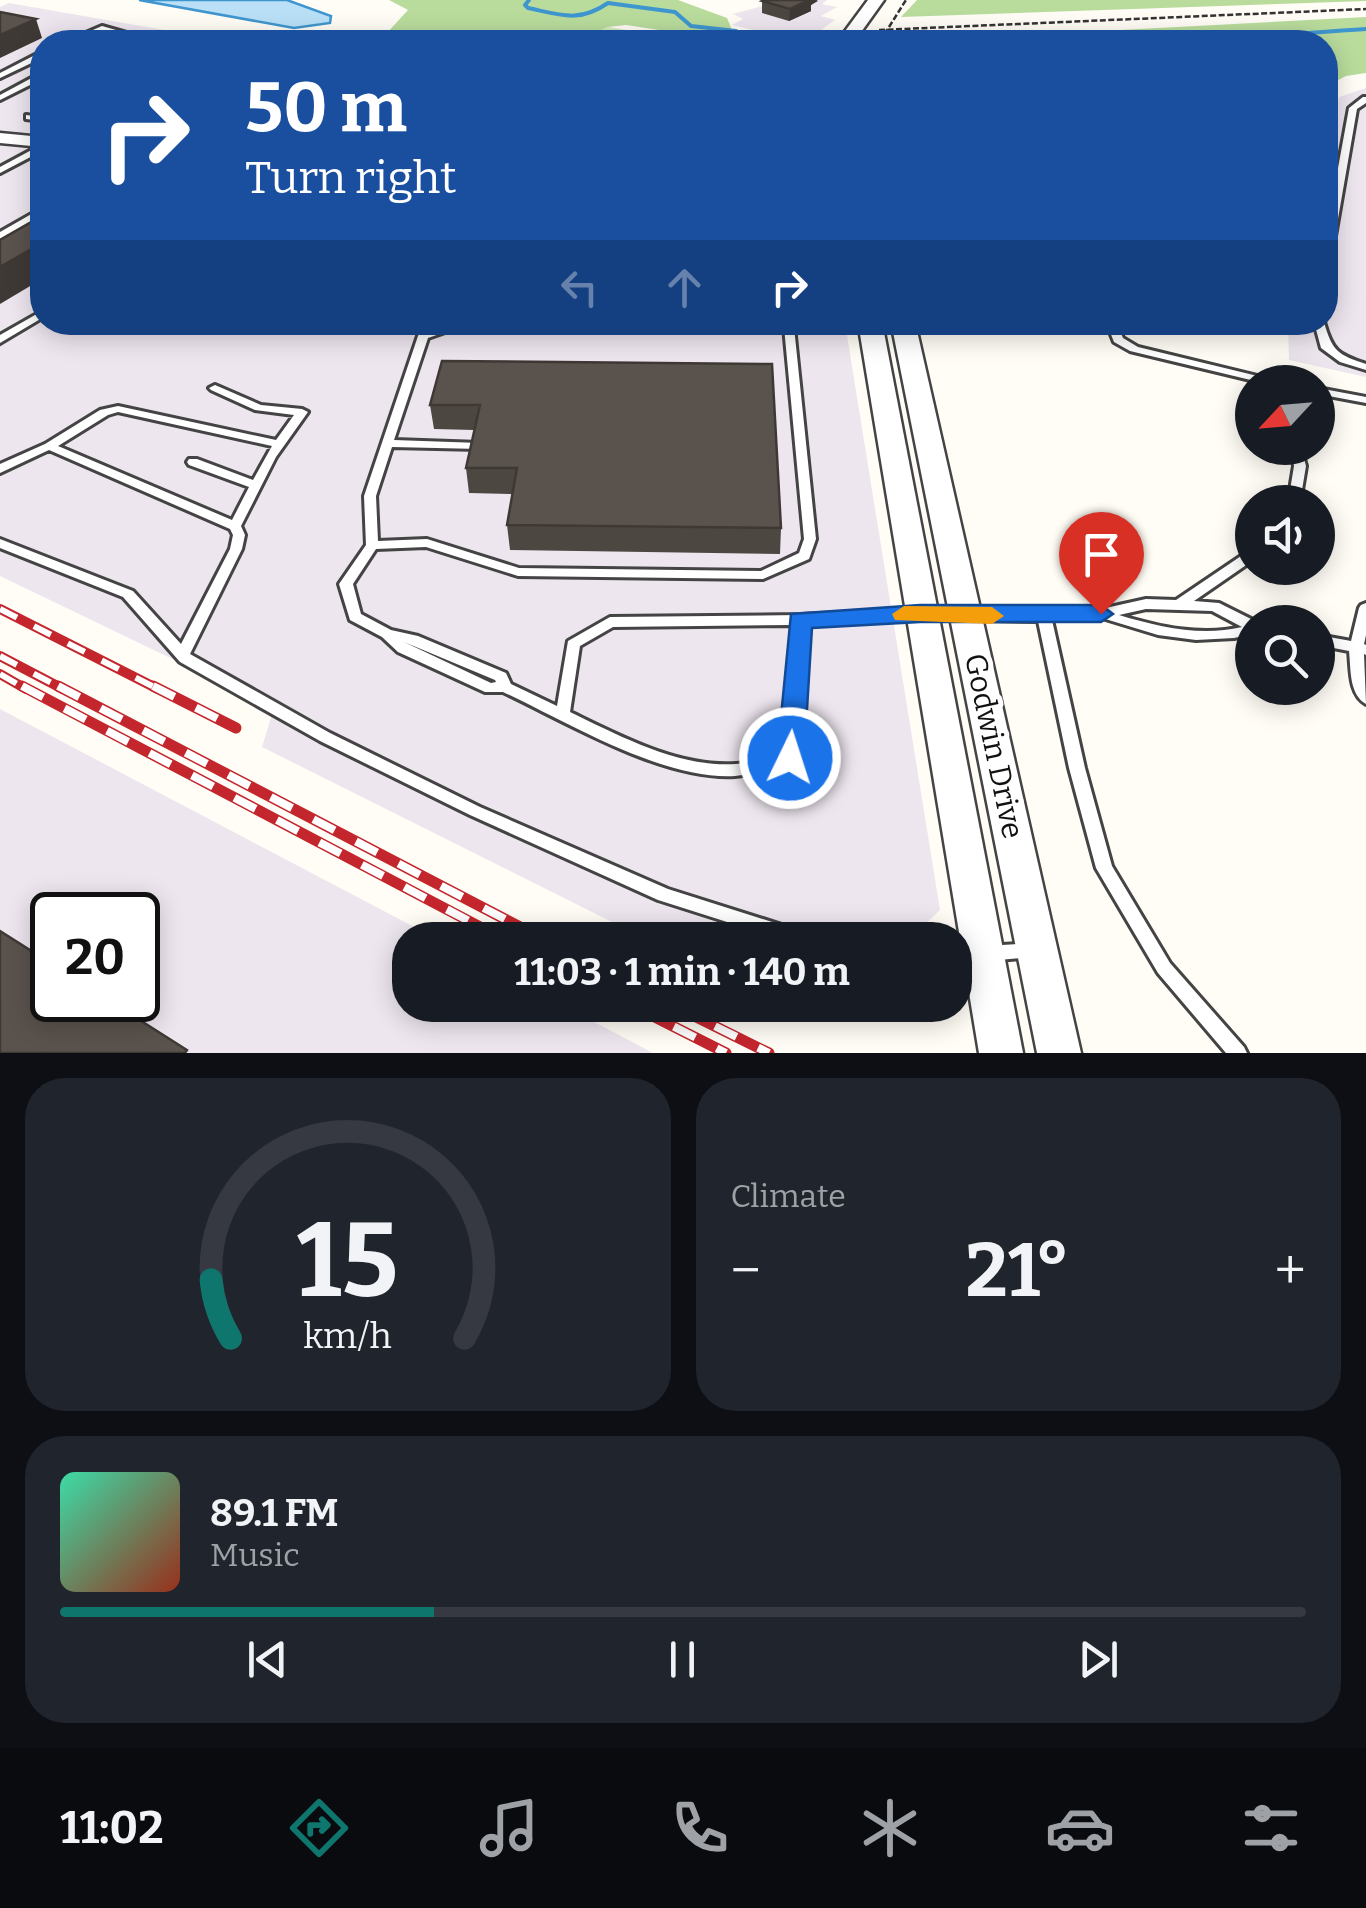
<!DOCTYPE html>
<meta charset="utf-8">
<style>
body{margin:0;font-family:Bitter,serif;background:#20242c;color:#f1f3f6;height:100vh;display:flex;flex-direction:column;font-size:38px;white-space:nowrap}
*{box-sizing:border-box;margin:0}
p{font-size:32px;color:#9ea1a6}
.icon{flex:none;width:55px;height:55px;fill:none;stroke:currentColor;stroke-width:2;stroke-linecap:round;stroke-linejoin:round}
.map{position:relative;height:1053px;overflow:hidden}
.panel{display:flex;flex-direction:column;gap:25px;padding:25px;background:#0d0f14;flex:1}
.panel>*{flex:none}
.top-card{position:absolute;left:30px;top:30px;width:1308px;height:305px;border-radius:40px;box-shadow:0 5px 25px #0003;background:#1a4fa0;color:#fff;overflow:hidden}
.needle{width:65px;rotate:244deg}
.controls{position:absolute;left:1235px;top:365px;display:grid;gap:20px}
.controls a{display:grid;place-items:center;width:100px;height:100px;border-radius:50%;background:#171b24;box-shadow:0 5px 25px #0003;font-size:50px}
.speed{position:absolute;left:30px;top:892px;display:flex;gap:20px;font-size:50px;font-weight:700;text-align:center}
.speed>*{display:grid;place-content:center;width:130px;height:130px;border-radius:50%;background:#171b24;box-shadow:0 5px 25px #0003;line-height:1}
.speed .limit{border:5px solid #111;border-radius:15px;background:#fff;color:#111}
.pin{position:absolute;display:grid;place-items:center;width:85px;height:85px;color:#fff;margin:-102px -42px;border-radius:50% 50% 50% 0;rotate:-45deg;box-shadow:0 0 10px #0007}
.pin .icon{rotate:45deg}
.me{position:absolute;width:110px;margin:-55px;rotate:4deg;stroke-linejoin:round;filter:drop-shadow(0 0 8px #0008)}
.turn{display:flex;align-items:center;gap:35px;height:210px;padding:0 50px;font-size:45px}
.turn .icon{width:130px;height:130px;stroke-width:2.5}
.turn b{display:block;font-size:70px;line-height:85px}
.lanes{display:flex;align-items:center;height:95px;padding:0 50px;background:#0003;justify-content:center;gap:50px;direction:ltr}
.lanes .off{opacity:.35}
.big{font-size:75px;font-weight:700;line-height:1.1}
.panel .tile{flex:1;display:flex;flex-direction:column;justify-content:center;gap:15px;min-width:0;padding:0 35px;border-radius:40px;background:#20242c}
.panel .dial{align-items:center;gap:0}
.dial svg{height:260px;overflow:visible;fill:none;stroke:#363941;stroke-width:7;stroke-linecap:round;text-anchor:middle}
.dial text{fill:#f1f3f6;stroke:none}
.song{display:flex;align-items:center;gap:30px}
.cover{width:120px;height:120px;border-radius:15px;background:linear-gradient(135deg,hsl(160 70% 55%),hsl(10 70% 35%))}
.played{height:10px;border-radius:5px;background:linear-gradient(90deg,#0f766e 30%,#363941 30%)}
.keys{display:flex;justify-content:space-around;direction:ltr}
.heat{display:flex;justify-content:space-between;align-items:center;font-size:55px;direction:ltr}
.panel .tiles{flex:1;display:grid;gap:25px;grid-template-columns:1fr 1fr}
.tile:last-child{grid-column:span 2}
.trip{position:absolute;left:392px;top:922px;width:580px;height:100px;border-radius:40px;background:#171b24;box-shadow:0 5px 25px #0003;font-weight:700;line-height:100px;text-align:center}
.tab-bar{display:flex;height:160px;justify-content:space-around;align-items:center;background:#090b0e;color:#9ea1a6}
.tab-bar .icon{width:70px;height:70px}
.tab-bar .selected{color:#0f766e}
.tab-bar b{font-size:45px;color:#f1f3f6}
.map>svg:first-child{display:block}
.industrial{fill:#eee6ef;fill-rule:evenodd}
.green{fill:#d5ebbd}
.forest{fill:#b9dc9c}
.water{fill:#b9e0f7;stroke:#3f96cf;stroke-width:2.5}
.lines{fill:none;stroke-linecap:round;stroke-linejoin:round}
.stream{stroke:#3f96cf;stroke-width:4}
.service-casing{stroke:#444;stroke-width:6}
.minor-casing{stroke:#444;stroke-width:5}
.tertiary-casing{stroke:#444;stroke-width:5}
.path{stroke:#333;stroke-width:2.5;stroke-dasharray:6 2.5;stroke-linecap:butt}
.service{fill:#fff;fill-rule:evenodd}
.minor{fill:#fff;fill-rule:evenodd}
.tertiary{fill:#fff;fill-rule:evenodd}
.rail-far1-casing{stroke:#c4262e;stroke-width:10}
.rail-casing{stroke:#c4262e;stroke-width:11}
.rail-far1{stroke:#fff;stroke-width:6;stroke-dasharray:19;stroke-linecap:butt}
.rail{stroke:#fff;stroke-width:8;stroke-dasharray:24;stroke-linecap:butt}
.path-bridge{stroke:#333;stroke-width:2.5;stroke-dasharray:6 2.5;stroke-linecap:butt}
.wall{fill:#4d4742}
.shaded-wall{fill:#3f3936}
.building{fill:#5a524d;stroke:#3f3936;stroke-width:2.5}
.route{fill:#1a73e8;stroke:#114b97;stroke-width:2.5}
.slow{fill:#f59e0b}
.labels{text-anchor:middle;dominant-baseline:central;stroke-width:10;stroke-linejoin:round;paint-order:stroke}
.street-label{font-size:30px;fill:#111;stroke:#fff}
</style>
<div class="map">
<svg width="1366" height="1053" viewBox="0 0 1366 1053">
<rect width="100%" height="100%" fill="#fffdf5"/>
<g class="industrial">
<path d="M784 0H827L822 4 837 7 821 16 835 20 804 42 732 25 743 19 733 14Z"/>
<path d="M9 3 233 42H42V322L845 323 940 910 909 940H648L262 747 274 708 0 576V7Z"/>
<path d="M1366 88V377L1289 360 1288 323 1325 322V176L1339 97Z"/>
<path d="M0 709 439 940H410V1005H562L653 1053H0ZM52 915H138V1000H52Z"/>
</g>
<path class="green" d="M608 27 699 42H574Z"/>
<g class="forest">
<path d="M389 0H678L727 18 737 42 626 25 608 27 574 42H353L386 34 408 10Z"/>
<path d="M917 0H1366V1L901 17Z"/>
<path d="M1366 17V73L1346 76 1325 87V42H891Z"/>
</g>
<path class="water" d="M139 0H287L331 16 330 23 294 28Z"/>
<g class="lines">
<g class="stream">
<path d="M529 0 525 5 528 8C561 15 579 23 608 3L675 12 691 26 736 31 756 42"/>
<path d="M1147 42C1220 42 1292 33 1366 29"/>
</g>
<defs>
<g id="service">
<path d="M102 26 130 34 115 42H107L119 35 103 30 74 42H65Z"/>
<path d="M39 53H42V58L0 78V73Z"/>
<path d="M39 74H42V79L0 100V95Z"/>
<path d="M1363 97H1366V103L1357 109 1330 265 1325 268V239L1349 108Z"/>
<path d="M26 115 42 117V121L26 119Z"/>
<path d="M39 146H42V151L0 173V167Z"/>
<path d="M42 208V215L0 239V232Z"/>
<path d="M42 311V318L0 343V335Z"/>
<path d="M456 322H474L428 338 394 440 480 443 486 446 480 449 392 447 376 496 378 541 427 539 519 568 761 571 799 553 804 539 784 327 565 325 560 322 876 323 871 326 794 327 816 539 809 559 763 579 518 576 426 547 376 549 353 584 361 614 391 630 418 636 506 673 511 684 557 706 568 641 610 617 800 615 920 609 1044 611 1101 609 1146 599 1176 600 1247 552 1252 551V561L1194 601 1219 603 1257 622H1252V634L1234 638 1196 640 1158 635 1102 618 1052 620 1085 768 1112 866 1170 963 1244 1047 1247 1053H1226L1158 973 1096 868 1069 768 1038 621 920 619 806 624 797 757 795 761C776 767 755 774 735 776 662 780 569 723 503 692H485L398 652 382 637 350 620 339 584 366 545 364 496 418 336 419 334ZM1146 609 1212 611 1242 627C1201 637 1159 627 1119 615ZM793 625 783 753C768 758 752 763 736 764 679 768 620 736 570 712L580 646 613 627ZM404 642 495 680 496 682 491 683Z"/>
<path d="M1106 322H1116L1123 338 1138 347 1274 380 1275 382H1259L1130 351 1114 342Z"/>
<path d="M1314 322H1324C1332 351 1338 355 1366 364V370L1340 362 1321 348Z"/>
<path d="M215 385 261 405 302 409 308 412 276 457 241 526 245 535 242 549 190 654 330 733 480 807 668 889 807 933 813 935 815 940H784L658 900 470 815 320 741 180 662 123 597 0 548V539L133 591 181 644 230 549 233 535 230 529 49 450 0 473V464L45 444 100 410 118 406 276 440 294 415 255 410 211 390 209 388ZM118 412 272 446 253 480 197 459H189L187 462 189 465 249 487 232 520 58 446 108 415Z"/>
<path d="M1318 388 1366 397V403L1318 394Z"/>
<path d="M1291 448H1301L1306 466 1300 502H1288L1294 466Z"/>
<path d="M1366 603V635L1364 644 1366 645V655L1364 654 1366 704C1349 694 1351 670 1349 651L1318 645V635L1351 641 1359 608 1361 605Z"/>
<path d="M1032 943 1038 945 1041 950 1038 955 1032 957 955 964V948Z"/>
</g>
<path id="minor" d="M0 133 42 137V147L0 143Z"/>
<g id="tertiary">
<path d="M868 0H884L854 42H837Z"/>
<path d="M858 322H882L1023 1053H979Z"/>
<path d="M891 322H915L1081 1053H1037Z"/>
</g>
</defs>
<use href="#service" class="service-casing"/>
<use href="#minor" class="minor-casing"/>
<use href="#tertiary" class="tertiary-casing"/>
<g class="path">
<path d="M889 27 906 0"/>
<path d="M879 30 1366 9"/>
<path d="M878 42 884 34"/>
</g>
<use href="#service" class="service"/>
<use href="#minor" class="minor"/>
<use href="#tertiary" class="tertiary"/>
<defs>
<g id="rail-far1">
<path d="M0 609 158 689"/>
<path d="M0 656 63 689"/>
<path d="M0 674 26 689"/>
</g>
<g id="rail">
<path d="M22 686 505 940"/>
<path d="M58 686 545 940"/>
<path d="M153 686 236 728"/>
<path d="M631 1005 726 1053"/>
<path d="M672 1005 769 1053"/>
</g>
</defs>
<use href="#rail-far1" class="rail-far1-casing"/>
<use href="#rail" class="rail-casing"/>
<use href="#rail-far1" class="rail-far1"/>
<use href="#rail" class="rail"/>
<path class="path-bridge" d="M884 34 889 27"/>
</g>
<g class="wall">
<path d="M762 1H818L811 5V11L789 21 762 13Z"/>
<path d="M442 361 781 528 780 554 510 550 507 525 513 494 469 493 466 468 474 430 434 429 430 405Z"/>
</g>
<g class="shaded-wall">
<path d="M803 0H818L811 5V11L789 21 790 9Z"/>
<path d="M36 19 42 38 0 58V35Z"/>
<path d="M42 243V279L0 304V267Z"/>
</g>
<g class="building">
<path d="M764 0H809L790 9 762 1Z"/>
<path d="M0 12 36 19 0 35Z"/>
<path d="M42 216V243L0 267V240Z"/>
<path d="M442 361 772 364 781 528 507 525 517 468H466L480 405H430Z"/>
<path d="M0 931 52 964V1000H108L187 1050 185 1053H0Z"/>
</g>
<path class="route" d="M920 605H1101L1113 614 1101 622H920L812 628 804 758 800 765 790 768 781 765 777 758 791 614Z"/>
<path class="slow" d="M904 606 992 607 1004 616 992 624 895 620 892 614Z"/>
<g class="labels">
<g class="street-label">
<text transform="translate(994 746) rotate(78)">Godwin Drive</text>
</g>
</g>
</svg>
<div class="controls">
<a><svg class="needle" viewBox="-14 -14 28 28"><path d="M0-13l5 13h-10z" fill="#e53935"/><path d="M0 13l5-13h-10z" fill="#9ea1a6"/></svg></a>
<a><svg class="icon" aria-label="sound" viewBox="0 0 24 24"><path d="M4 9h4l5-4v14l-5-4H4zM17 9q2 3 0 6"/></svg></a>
<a><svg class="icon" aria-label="search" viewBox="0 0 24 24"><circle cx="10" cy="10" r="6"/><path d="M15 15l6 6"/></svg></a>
</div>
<div class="speed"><div class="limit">20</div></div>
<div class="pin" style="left:1101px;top:614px;background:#d93025"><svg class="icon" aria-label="arrive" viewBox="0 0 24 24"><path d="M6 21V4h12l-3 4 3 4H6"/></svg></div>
<svg class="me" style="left:790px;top:758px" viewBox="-20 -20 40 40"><circle r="17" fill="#1a73e8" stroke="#fff" stroke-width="3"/><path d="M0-11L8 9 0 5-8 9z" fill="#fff"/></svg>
<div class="trip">11:03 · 1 min · 140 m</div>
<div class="top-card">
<div class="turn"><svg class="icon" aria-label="right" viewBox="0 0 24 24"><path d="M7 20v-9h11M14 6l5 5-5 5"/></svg><div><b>50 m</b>Turn right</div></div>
<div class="lanes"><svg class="icon off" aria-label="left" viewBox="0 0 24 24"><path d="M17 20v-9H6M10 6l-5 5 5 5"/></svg><svg class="icon off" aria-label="ahead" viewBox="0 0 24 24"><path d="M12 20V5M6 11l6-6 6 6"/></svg><svg class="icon" aria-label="right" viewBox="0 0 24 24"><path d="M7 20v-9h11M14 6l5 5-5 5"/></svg></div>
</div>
</div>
<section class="panel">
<div class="tiles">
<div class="tile dial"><svg viewBox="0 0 100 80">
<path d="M14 69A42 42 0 1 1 86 69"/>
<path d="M14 69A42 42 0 0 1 8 51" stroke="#0f766e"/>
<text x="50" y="56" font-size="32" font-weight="700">15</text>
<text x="50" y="72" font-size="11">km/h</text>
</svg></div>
<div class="tile"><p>Climate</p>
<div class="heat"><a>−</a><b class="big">21°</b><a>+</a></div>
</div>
<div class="tile">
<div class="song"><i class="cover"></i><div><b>89.1 FM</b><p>Music</p></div></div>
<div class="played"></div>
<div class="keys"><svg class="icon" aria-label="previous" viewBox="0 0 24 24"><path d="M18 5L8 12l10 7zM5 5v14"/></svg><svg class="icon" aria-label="pause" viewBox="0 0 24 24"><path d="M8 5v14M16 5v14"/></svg><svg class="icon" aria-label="next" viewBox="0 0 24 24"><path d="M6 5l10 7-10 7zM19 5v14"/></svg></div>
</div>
</div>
</section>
<nav class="tab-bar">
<b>11:02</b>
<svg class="icon selected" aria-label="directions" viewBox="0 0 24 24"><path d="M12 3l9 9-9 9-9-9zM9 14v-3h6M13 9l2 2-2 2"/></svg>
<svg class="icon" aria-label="music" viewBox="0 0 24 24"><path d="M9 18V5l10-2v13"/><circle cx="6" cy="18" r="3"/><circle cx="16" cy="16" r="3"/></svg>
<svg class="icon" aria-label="phone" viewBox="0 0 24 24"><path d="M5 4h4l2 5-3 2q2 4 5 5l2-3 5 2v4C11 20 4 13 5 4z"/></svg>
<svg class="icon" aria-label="climate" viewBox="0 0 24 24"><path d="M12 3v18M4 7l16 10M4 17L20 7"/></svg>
<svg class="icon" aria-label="car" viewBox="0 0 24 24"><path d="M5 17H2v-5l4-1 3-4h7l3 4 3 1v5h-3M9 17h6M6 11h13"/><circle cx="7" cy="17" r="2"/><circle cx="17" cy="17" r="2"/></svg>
<svg class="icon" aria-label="filters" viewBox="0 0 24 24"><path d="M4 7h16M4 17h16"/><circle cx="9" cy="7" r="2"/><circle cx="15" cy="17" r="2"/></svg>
</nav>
